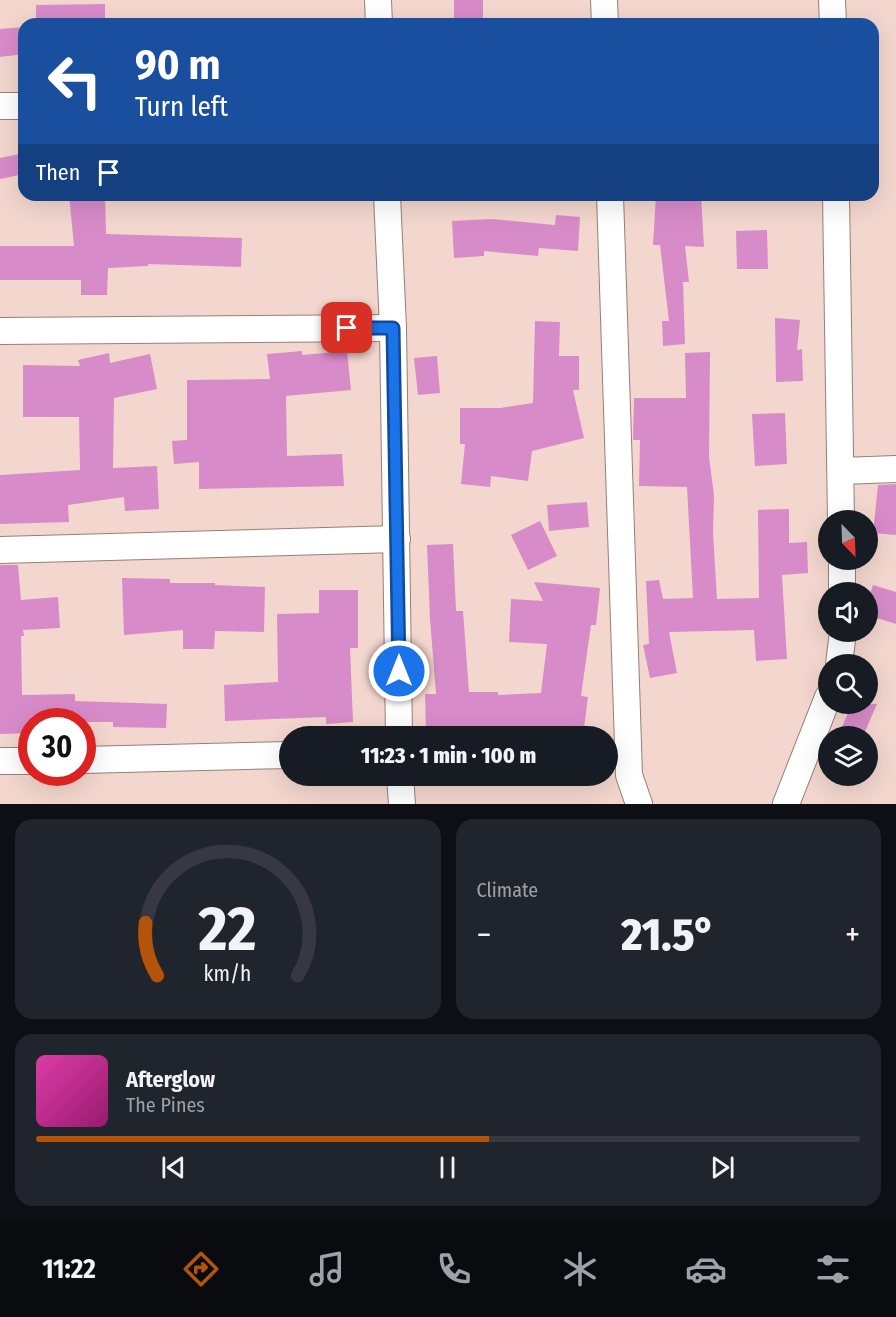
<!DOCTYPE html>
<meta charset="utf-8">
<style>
body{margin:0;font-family:"Fira Sans Condensed",sans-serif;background:#20242c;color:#f1f3f6;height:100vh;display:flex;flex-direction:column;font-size:22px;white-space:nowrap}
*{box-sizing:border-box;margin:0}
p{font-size:20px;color:#9ea1a6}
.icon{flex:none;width:33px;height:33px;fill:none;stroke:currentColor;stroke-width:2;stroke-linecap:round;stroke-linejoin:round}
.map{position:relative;height:804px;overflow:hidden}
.side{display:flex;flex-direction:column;gap:15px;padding:15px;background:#0d0f14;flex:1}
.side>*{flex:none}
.top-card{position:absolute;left:18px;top:18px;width:861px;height:183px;border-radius:18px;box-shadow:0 6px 24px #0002;background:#1a4fa0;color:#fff;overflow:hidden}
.needle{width:39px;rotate:157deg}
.buttons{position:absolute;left:818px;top:510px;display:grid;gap:12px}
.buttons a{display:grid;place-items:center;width:60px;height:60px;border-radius:50%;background:#171b24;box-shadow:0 6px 24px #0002;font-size:30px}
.speed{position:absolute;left:18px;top:708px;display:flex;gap:12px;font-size:30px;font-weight:700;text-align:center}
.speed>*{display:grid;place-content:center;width:78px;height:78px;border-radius:50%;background:#171b24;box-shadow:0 6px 24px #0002;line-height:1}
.speed .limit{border:9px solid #d22;background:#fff;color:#111}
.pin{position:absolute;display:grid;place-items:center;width:51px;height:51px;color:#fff;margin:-26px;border-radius:12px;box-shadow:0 3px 9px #0006}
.me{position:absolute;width:66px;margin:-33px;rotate:0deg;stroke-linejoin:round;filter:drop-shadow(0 0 4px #0008)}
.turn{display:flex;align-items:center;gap:21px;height:126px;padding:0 18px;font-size:27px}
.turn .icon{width:78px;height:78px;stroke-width:2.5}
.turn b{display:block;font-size:42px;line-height:51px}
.then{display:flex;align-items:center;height:57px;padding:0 18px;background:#0003;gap:12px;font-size:22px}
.big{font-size:45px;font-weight:800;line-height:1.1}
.side .widget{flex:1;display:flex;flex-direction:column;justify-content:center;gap:9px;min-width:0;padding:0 21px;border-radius:18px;background:#20242c}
.side .dial{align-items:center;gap:0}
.dial svg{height:156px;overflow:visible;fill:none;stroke:#363941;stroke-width:7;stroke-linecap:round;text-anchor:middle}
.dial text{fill:#f1f3f6;stroke:none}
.song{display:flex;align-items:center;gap:18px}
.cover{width:72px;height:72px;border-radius:9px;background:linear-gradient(135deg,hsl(320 70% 55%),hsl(320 70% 35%))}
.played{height:6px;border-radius:3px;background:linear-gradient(90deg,#b45309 55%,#363941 55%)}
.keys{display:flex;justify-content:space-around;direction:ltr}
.heat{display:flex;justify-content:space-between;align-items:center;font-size:33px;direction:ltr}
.side .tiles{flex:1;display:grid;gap:15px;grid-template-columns:1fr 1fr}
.widget:last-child{grid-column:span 2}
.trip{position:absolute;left:279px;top:726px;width:339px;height:60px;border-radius:30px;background:#171b24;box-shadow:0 6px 24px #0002;font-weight:800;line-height:60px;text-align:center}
.tabs{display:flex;height:96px;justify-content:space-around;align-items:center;background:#090b0e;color:#9ea1a6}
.tabs .icon{width:42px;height:42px}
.tabs .selected{color:#b45309}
.tabs b{font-size:27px;color:#f1f3f6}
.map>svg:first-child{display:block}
.building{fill:#d88bc9}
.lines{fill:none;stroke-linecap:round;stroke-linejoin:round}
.minor-casing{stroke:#977f76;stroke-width:28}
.minor{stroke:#fff;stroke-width:26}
.route-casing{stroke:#114b97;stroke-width:15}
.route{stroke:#1a73e8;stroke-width:10}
</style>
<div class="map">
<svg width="896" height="804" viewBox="0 0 896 804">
<rect width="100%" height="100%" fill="#f3d7ce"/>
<g class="building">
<rect x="454" y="0" width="29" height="24"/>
<path d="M105 4V24H36V5Z"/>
<path d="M24 27V54L0 57V29Z"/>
<path d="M24 153V174L0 179V158Z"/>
<path d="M69 195H105L106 234 242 238 241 267 148 264V266L108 268 107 295H81V280H0V246H74Z"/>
<path d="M656 195H701L704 247 685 246 689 282H683L685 344 663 346 662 321H669L660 245H653Z"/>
<path d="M556 215 580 217 578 251 539 248 538 256 484 251V256L454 258 452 221 492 219 555 225Z"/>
<path d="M767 230 768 269H737L736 231Z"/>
<path d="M775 318 800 320 797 350 802 349 803 381 776 382Z"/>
<path d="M535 321 560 322 559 356H579V390H573L584 438 532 451 528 481 491 476 490 487 461 484 465 444H460V408H500L533 403Z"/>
<path d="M302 351V355L347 351 351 390 286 396 287 456 342 454 344 486 199 489V462L174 464 172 441 187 440V380L270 379 267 354Z"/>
<path d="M710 352 709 457 714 495 713 533 717 599 759 598 758 510 789 509V543L807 542 808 573 782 575 787 659 756 661 754 630 669 632 677 673 650 678 643 645 649 644 646 581 659 580 663 599 693 598 687 487 639 486 640 440H633L634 398H686L685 353Z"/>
<path d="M109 353 110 363 150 354 157 389 114 398 113 468 157 466 159 509 125 511 124 497 68 505 69 522 0 524V475L80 470 79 417H23V365L80 366 78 360Z"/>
<path d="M437 356 440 393 418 395 414 358Z"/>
<path d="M785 413 787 464 755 466 752 414Z"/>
<path d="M896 484V535L873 533 878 485Z"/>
<path d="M587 502 589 527 549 531 547 505Z"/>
<path d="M540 521 557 556 528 570 511 535Z"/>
<path d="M453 544 456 611H463L469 692H498V695L541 693 547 644 509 642 511 599 543 601 534 582 600 588 596 625H591L581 696 588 697 583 736H552L553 728 499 730V734L426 733 425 694H436L430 619 427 545Z"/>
<path d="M0 565H18L21 600 58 597 60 628 23 630 24 636H21L22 695 75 694V701L167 704 166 728 113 727V722H32V733L0 734Z"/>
<path d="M122 578 170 579V583H215V585L265 587 264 632 215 631 214 649H183V630L124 635Z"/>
<path d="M873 585 896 592V624L867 615V603Z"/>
<path d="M319 590H358V648H350L353 722 326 724V717L225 721 224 685 278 682 277 614 319 613Z"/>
<path d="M852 704H877L863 736H838Z"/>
</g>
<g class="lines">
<defs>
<g id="minor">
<path d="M378 0 379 24"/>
<path d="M604 0 605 24"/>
<path d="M832 0 833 24"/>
<path d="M0 106H24"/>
<path d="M387 195 393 328 399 736"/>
<path d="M610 195 629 775 639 804"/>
<path d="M836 195 841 520"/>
<path d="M0 331 393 328"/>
<path d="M841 471 896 469"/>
<path d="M0 550 397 539"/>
<path d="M842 560V592"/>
<path d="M839 664 843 632"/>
<path d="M82 760 290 755"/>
<path d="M0 761H32"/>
<path d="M400 776 402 804"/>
<path d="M786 804 828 697"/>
</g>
</defs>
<use href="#minor" class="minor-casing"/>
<use href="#minor" class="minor"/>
</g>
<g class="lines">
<defs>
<path id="route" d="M347 328H393L399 671"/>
</defs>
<use href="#route" class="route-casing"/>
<use href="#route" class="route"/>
</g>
</svg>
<div class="buttons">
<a><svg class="needle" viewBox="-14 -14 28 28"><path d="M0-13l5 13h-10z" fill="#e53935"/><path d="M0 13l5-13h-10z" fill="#9ea1a6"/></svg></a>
<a><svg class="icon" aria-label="sound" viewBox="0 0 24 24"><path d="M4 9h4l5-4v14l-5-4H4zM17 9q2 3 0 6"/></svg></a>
<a><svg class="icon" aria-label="search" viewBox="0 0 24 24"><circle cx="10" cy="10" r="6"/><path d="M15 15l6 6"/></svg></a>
<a><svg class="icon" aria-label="layers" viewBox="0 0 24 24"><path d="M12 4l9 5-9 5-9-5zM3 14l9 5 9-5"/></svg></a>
</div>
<div class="speed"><div class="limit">30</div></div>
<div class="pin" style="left:347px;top:328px;background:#d93025"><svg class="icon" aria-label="arrive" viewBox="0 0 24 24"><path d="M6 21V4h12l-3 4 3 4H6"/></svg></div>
<svg class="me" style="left:399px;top:671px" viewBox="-20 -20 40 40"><circle r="17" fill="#1a73e8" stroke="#fff" stroke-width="3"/><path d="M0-11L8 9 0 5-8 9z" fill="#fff"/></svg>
<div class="trip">11:23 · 1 min · 100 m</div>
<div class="top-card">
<div class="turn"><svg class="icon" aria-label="left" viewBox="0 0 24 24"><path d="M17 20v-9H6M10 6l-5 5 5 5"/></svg><div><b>90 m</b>Turn left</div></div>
<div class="then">Then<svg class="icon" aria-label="arrive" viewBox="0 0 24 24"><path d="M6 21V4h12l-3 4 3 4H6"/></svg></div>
</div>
</div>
<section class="side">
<div class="tiles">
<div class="widget dial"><svg viewBox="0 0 100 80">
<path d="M14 69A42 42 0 1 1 86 69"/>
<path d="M14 69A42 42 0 0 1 8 42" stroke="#b45309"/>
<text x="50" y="56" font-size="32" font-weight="700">22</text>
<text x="50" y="72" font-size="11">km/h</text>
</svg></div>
<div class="widget"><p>Climate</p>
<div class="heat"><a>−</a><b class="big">21.5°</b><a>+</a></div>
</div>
<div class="widget">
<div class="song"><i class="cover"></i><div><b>Afterglow</b><p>The Pines</p></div></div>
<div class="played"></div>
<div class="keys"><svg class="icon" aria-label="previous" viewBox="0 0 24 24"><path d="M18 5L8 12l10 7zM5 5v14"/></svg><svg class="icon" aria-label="pause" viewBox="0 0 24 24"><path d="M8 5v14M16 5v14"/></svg><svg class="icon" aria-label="next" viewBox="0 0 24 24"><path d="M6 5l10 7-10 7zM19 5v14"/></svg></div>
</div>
</div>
</section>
<nav class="tabs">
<b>11:22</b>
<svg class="icon selected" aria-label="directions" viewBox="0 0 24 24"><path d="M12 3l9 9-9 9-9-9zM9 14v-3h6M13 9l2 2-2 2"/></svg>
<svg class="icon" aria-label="music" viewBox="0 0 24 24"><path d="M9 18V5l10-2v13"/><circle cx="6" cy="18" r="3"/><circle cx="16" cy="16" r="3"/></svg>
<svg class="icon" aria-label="phone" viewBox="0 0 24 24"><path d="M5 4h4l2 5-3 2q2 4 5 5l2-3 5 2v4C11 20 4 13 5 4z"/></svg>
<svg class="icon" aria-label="climate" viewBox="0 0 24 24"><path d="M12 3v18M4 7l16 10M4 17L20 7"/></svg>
<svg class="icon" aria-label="car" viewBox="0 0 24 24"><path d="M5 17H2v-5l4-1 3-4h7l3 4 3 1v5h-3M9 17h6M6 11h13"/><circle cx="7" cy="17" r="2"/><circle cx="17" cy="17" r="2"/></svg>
<svg class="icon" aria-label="filters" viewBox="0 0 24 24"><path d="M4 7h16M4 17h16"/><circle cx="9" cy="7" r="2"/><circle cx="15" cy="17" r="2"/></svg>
</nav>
